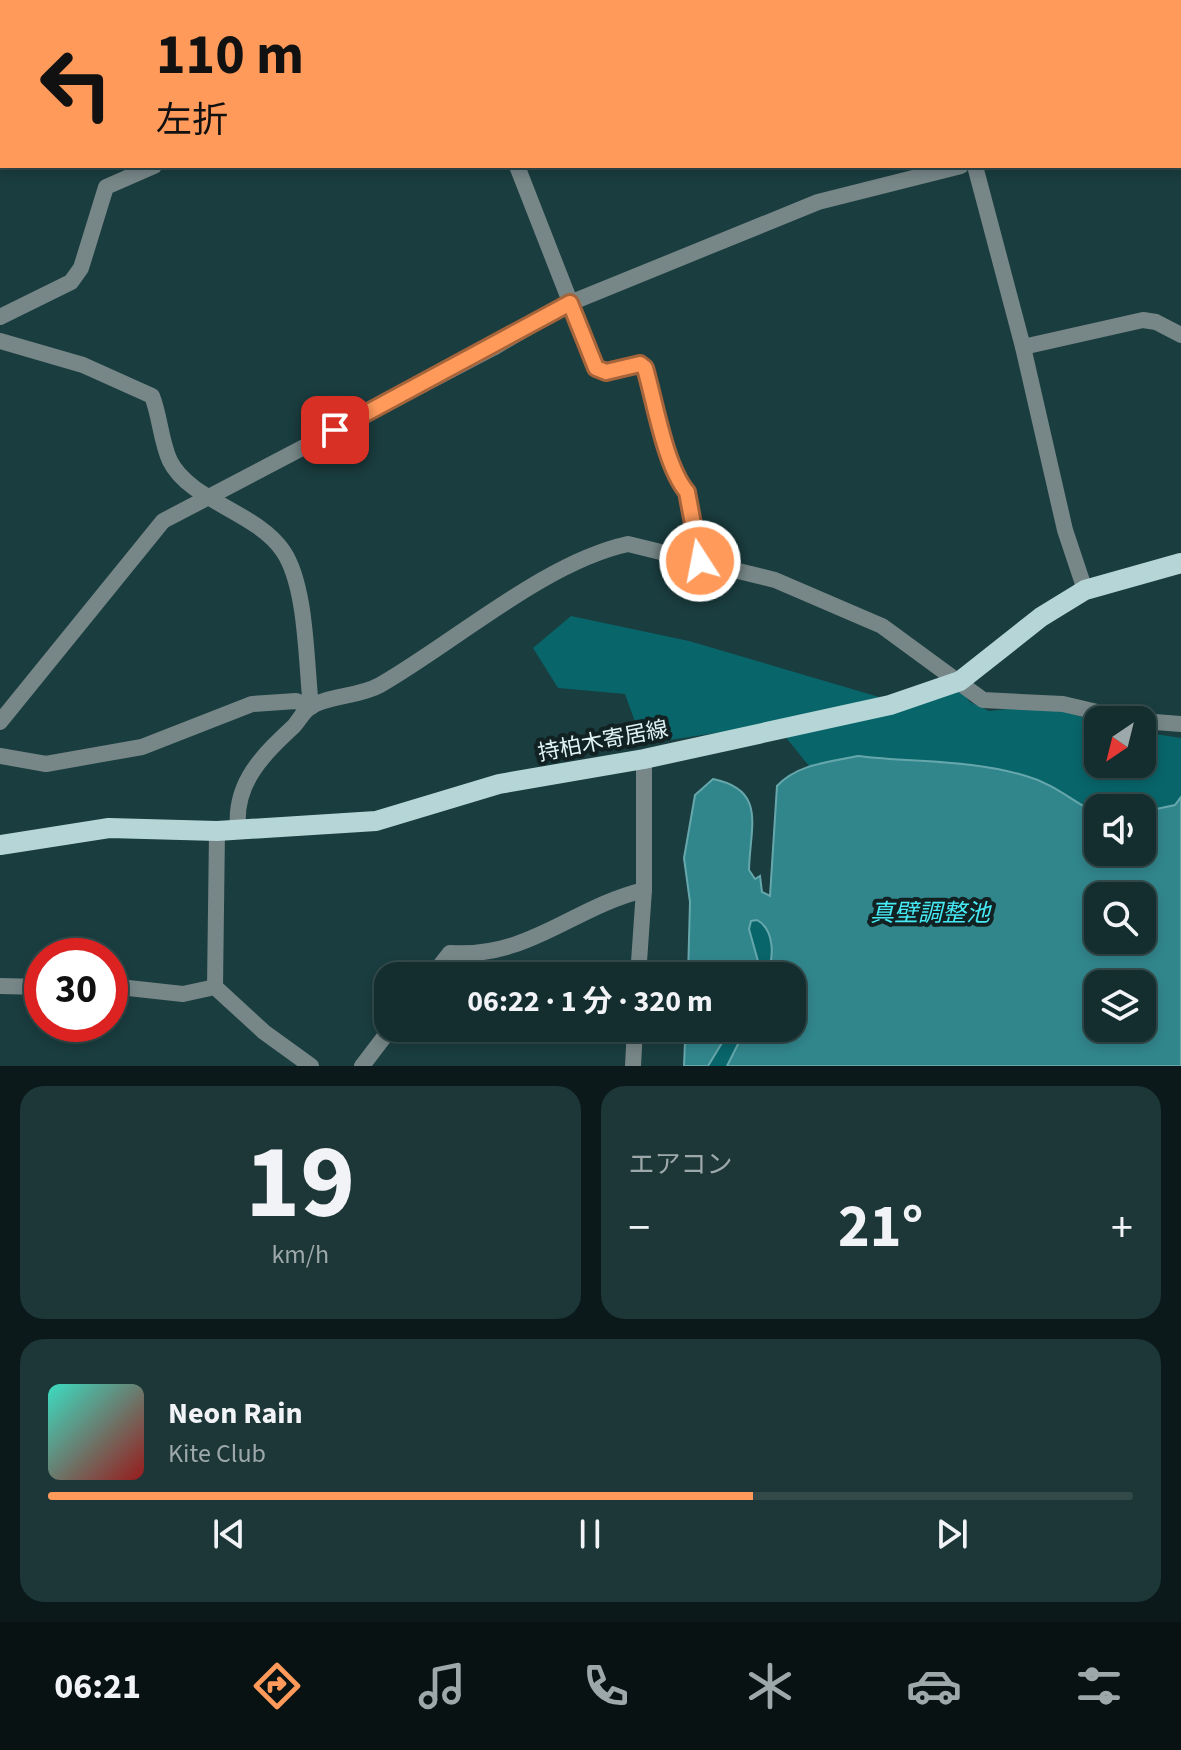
<!DOCTYPE html>
<html lang="ja">
<meta charset="utf-8">
<style>
body{margin:0;font-family:"Source Sans 3","Noto Sans JP",sans-serif;background:#1d3637;color:#f1f3f6;height:100vh;display:flex;flex-direction:column;font-size:30px;white-space:nowrap}
*{box-sizing:border-box;margin:0}
p{font-size:26px;color:#9da8aa}
.icon{flex:none;width:44px;height:44px;fill:none;stroke:currentColor;stroke-width:2;stroke-linecap:round;stroke-linejoin:round}
.map{position:relative;height:1066px;overflow:hidden}
.drawer{display:flex;flex-direction:column;gap:20px;padding:20px;background:#0b191a;flex:1}
.drawer>*{flex:none}
.banner{position:absolute;left:0px;top:0px;width:1182px;height:168px;box-shadow:0 4px 12px #0003,0 0 0 2px #334a4b;background:#ff9a5b;color:#111;overflow:hidden}
.needle{width:52px;rotate:215deg}
.fabs{position:absolute;left:1084px;top:706px;display:grid;gap:16px}
.fabs a{display:grid;place-items:center;width:72px;height:72px;border-radius:16px;background:#142e2f;box-shadow:0 4px 12px #0003,0 0 0 2px #334a4b;font-size:40px}
.speed{position:absolute;left:24px;top:938px;display:flex;gap:16px;font-size:40px;font-weight:700;text-align:center}
.speed>*{display:grid;place-content:center;width:104px;height:104px;border-radius:50%;background:#142e2f;box-shadow:0 4px 12px #0003,0 0 0 2px #334a4b;line-height:1}
.speed .limit{border:12px solid #d22;background:#fff;color:#111}
.pin{position:absolute;display:grid;place-items:center;width:68px;height:68px;color:#fff;margin:-34px;border-radius:16px;box-shadow:0 4px 12px #0006}
.me{position:absolute;width:88px;margin:-44px;rotate:349deg;stroke-linejoin:round;filter:drop-shadow(0 0 6px #0008)}
.turn{display:flex;align-items:center;gap:28px;height:168px;padding:0 24px;font-size:36px}
.turn .icon{width:104px;height:104px;stroke-width:2.5}
.turn b{display:block;font-size:56px;line-height:68px}
.big{font-size:60px;font-weight:700;line-height:1.1}
.drawer .tile{flex:1;display:flex;flex-direction:column;justify-content:center;gap:12px;min-width:0;padding:0 28px;border-radius:24px;background:#1d3637}
.drawer .dial{align-items:center;gap:0}
.dial b{font-size:104px;line-height:1}
.song{display:flex;align-items:center;gap:24px}
.cover{width:96px;height:96px;border-radius:12px;background:linear-gradient(135deg,hsl(170 70% 55%),hsl(0 70% 35%))}
.played{height:8px;border-radius:4px;background:linear-gradient(90deg,#ff9a5b 65%,#334a4b 65%)}
.keys{display:flex;justify-content:space-around;direction:ltr}
.heat{display:flex;justify-content:space-between;align-items:center;font-size:44px;direction:ltr}
.drawer .tiles{flex:1;display:grid;gap:20px;grid-template-columns:1fr 1fr}
.tile:last-child{grid-column:span 2}
.trip{position:absolute;left:374px;top:962px;width:432px;height:80px;border-radius:24px;background:#142e2f;box-shadow:0 4px 12px #0003,0 0 0 2px #334a4b;font-weight:700;line-height:80px;text-align:center}
.menu{display:flex;height:128px;justify-content:space-around;align-items:center;background:#081213;color:#9da8aa}
.menu .icon{width:56px;height:56px}
.menu .active{color:#ff9a5b}
.menu b{font-size:36px;color:#f1f3f6}
.map>svg:first-child{display:block}
.green{fill:#08656a}
.water{fill:#31868c;stroke:#66a7ac;stroke-width:2;fill-rule:evenodd}
.lines{fill:none;stroke-linecap:round;stroke-linejoin:round}
.minor{stroke:#778687;stroke-width:16}
.major{stroke:#b6d5d7;stroke-width:20}
.route-casing{stroke:#a6643b;stroke-width:20}
.route{stroke:#ff9a5b;stroke-width:14}
.labels{text-anchor:middle;dominant-baseline:central;stroke-width:8;stroke-linejoin:round;paint-order:stroke}
.street-label{font-size:22px;fill:#e1f4f5;stroke:#122122}
.water-label{font-size:24px;font-style:italic;fill:#46eaf5;stroke:#122122}
</style>
<div class="map">
<svg width="1181" height="1066" viewBox="0 0 1181 1066">
<rect width="100%" height="100%" fill="#1a3d3f"/>
<g class="green">
<path d="M571 616 689 641 896 702 959 688 970 702 989 711 1018 708 1062 711 1098 722V764H1142V732L1181 738V797L1175 805 1146 811 1142 812V808H1098V814L887 760 858 756 809 766 775 724 643 744 625 694 558 688 533 648Z"/>
<path d="M757 919C775 931 775 960 765 976H749L758 961 749 929 751 921Z"/>
<path d="M731 1028H746L727 1066H708V1060Z"/>
</g>
<g class="water">
<path d="M858 756C915 763 971 759 1026 776 1055 784 1073 802 1098 814V852H1142V812L1175 805 1181 797V1066H727L746 1028H792V976H765C775 960 775 930 757 920L751 921 749 929 758 961 749 976H688L690 902 684 858 695 795 713 779C767 790 750 826 749 870L755 879 760 876 762 892 770 896 777 786C797 764 830 762 858 756ZM1098 896H1142V940H1098ZM1098 984H1142V1028H1098Z"/>
<path d="M694 1028H731L708 1066H684L685 1042Z"/>
</g>
<g class="lines">
<g class="minor">
<path d="M607 2 613 0"/>
<path d="M1009 2 1010 0"/>
<path d="M1180 113H1181"/>
<path d="M517 166 596 368 606 372 640 364 645 368C655 402 665 466 687 492L700 561"/>
<path d="M975 166 1023 347 1065 530 1085 590"/>
<path d="M0 317 71 282 81 268 106 187 154 166"/>
<path d="M0 341 83 365 152 396C160 416 161 442 170 461 190 501 257 512 283 551 307 586 306 664 311 707"/>
<path d="M1023 347 1143 320 1156 322 1181 335"/>
<path d="M1142 721 1181 724"/>
<path d="M0 722 163 521 493 348 570 303 818 202 961 166"/>
<path d="M0 756 46 764 142 747 252 704 296 701 311 707"/>
<path d="M238 828C234 782 264 754 294 726 299 720 304 711 310 707 329 695 359 697 380 685 455 642 545 562 628 544L775 580 882 626 983 700 1063 704 1131 720"/>
<path d="M432 976 450 953C530 958 571 908 644 890"/>
<path d="M638 976 644 890V759"/>
<path d="M0 986 42 987"/>
<path d="M110 986 183 994 215 987"/>
<path d="M215 987 217 831"/>
<path d="M215 987 264 1032 311 1066"/>
<path d="M362 1066 391 1028"/>
<path d="M633 1066 635 1028"/>
</g>
<path class="major" d="M0 845 109 828 217 831 376 821 499 784 644 759 890 705 960 681 1041 617 1085 590 1181 563"/>
</g>
<g class="lines">
<defs>
<path id="route" d="M335 430 570 303 596 368 606 372 640 364 645 368C655 402 665 466 687 492L700 561"/>
</defs>
<use href="#route" class="route-casing"/>
<use href="#route" class="route"/>
</g>
<g class="labels">
<g class="street-label">
<text transform="translate(603 741) rotate(-11)">持柏木寄居線</text>
</g>
<g class="water-label">
<text x="930" y="913">真壁調整池</text>
</g>
</g>
</svg>
<div class="fabs">
<a><svg class="needle" viewBox="-14 -14 28 28"><path d="M0-13l5 13h-10z" fill="#e53935"/><path d="M0 13l5-13h-10z" fill="#9da8aa"/></svg></a>
<a><svg class="icon" aria-label="sound" viewBox="0 0 24 24"><path d="M4 9h4l5-4v14l-5-4H4zM17 9q2 3 0 6"/></svg></a>
<a><svg class="icon" aria-label="search" viewBox="0 0 24 24"><circle cx="10" cy="10" r="6"/><path d="M15 15l6 6"/></svg></a>
<a><svg class="icon" aria-label="layers" viewBox="0 0 24 24"><path d="M12 4l9 5-9 5-9-5zM3 14l9 5 9-5"/></svg></a>
</div>
<div class="speed"><div class="limit">30</div></div>
<div class="pin" style="left:335px;top:430px;background:#d93025"><svg class="icon" aria-label="arrive" viewBox="0 0 24 24"><path d="M6 21V4h12l-3 4 3 4H6"/></svg></div>
<svg class="me" style="left:700px;top:561px" viewBox="-20 -20 40 40"><circle r="17" fill="#ff9a5b" stroke="#fff" stroke-width="3"/><path d="M0-11L8 9 0 5-8 9z" fill="#fff"/></svg>
<div class="trip">06:22 · 1 分 · 320 m</div>
<div class="banner">
<div class="turn"><svg class="icon" aria-label="left" viewBox="0 0 24 24"><path d="M17 20v-9H6M10 6l-5 5 5 5"/></svg><div><b>110 m</b>左折</div></div>
</div>
</div>
<section class="drawer">
<div class="tiles">
<div class="tile dial"><b>19</b><p>km/h</p></div>
<div class="tile"><p>エアコン</p>
<div class="heat"><a>−</a><b class="big">21°</b><a>+</a></div>
</div>
<div class="tile">
<div class="song"><i class="cover"></i><div><b>Neon Rain</b><p>Kite Club</p></div></div>
<div class="played"></div>
<div class="keys"><svg class="icon" aria-label="previous" viewBox="0 0 24 24"><path d="M18 5L8 12l10 7zM5 5v14"/></svg><svg class="icon" aria-label="pause" viewBox="0 0 24 24"><path d="M8 5v14M16 5v14"/></svg><svg class="icon" aria-label="next" viewBox="0 0 24 24"><path d="M6 5l10 7-10 7zM19 5v14"/></svg></div>
</div>
</div>
</section>
<nav class="menu">
<b>06:21</b>
<svg class="icon active" aria-label="directions" viewBox="0 0 24 24"><path d="M12 3l9 9-9 9-9-9zM9 14v-3h6M13 9l2 2-2 2"/></svg>
<svg class="icon" aria-label="music" viewBox="0 0 24 24"><path d="M9 18V5l10-2v13"/><circle cx="6" cy="18" r="3"/><circle cx="16" cy="16" r="3"/></svg>
<svg class="icon" aria-label="phone" viewBox="0 0 24 24"><path d="M5 4h4l2 5-3 2q2 4 5 5l2-3 5 2v4C11 20 4 13 5 4z"/></svg>
<svg class="icon" aria-label="climate" viewBox="0 0 24 24"><path d="M12 3v18M4 7l16 10M4 17L20 7"/></svg>
<svg class="icon" aria-label="car" viewBox="0 0 24 24"><path d="M5 17H2v-5l4-1 3-4h7l3 4 3 1v5h-3M9 17h6M6 11h13"/><circle cx="7" cy="17" r="2"/><circle cx="17" cy="17" r="2"/></svg>
<svg class="icon" aria-label="filters" viewBox="0 0 24 24"><path d="M4 7h16M4 17h16"/><circle cx="9" cy="7" r="2"/><circle cx="15" cy="17" r="2"/></svg>
</nav>
